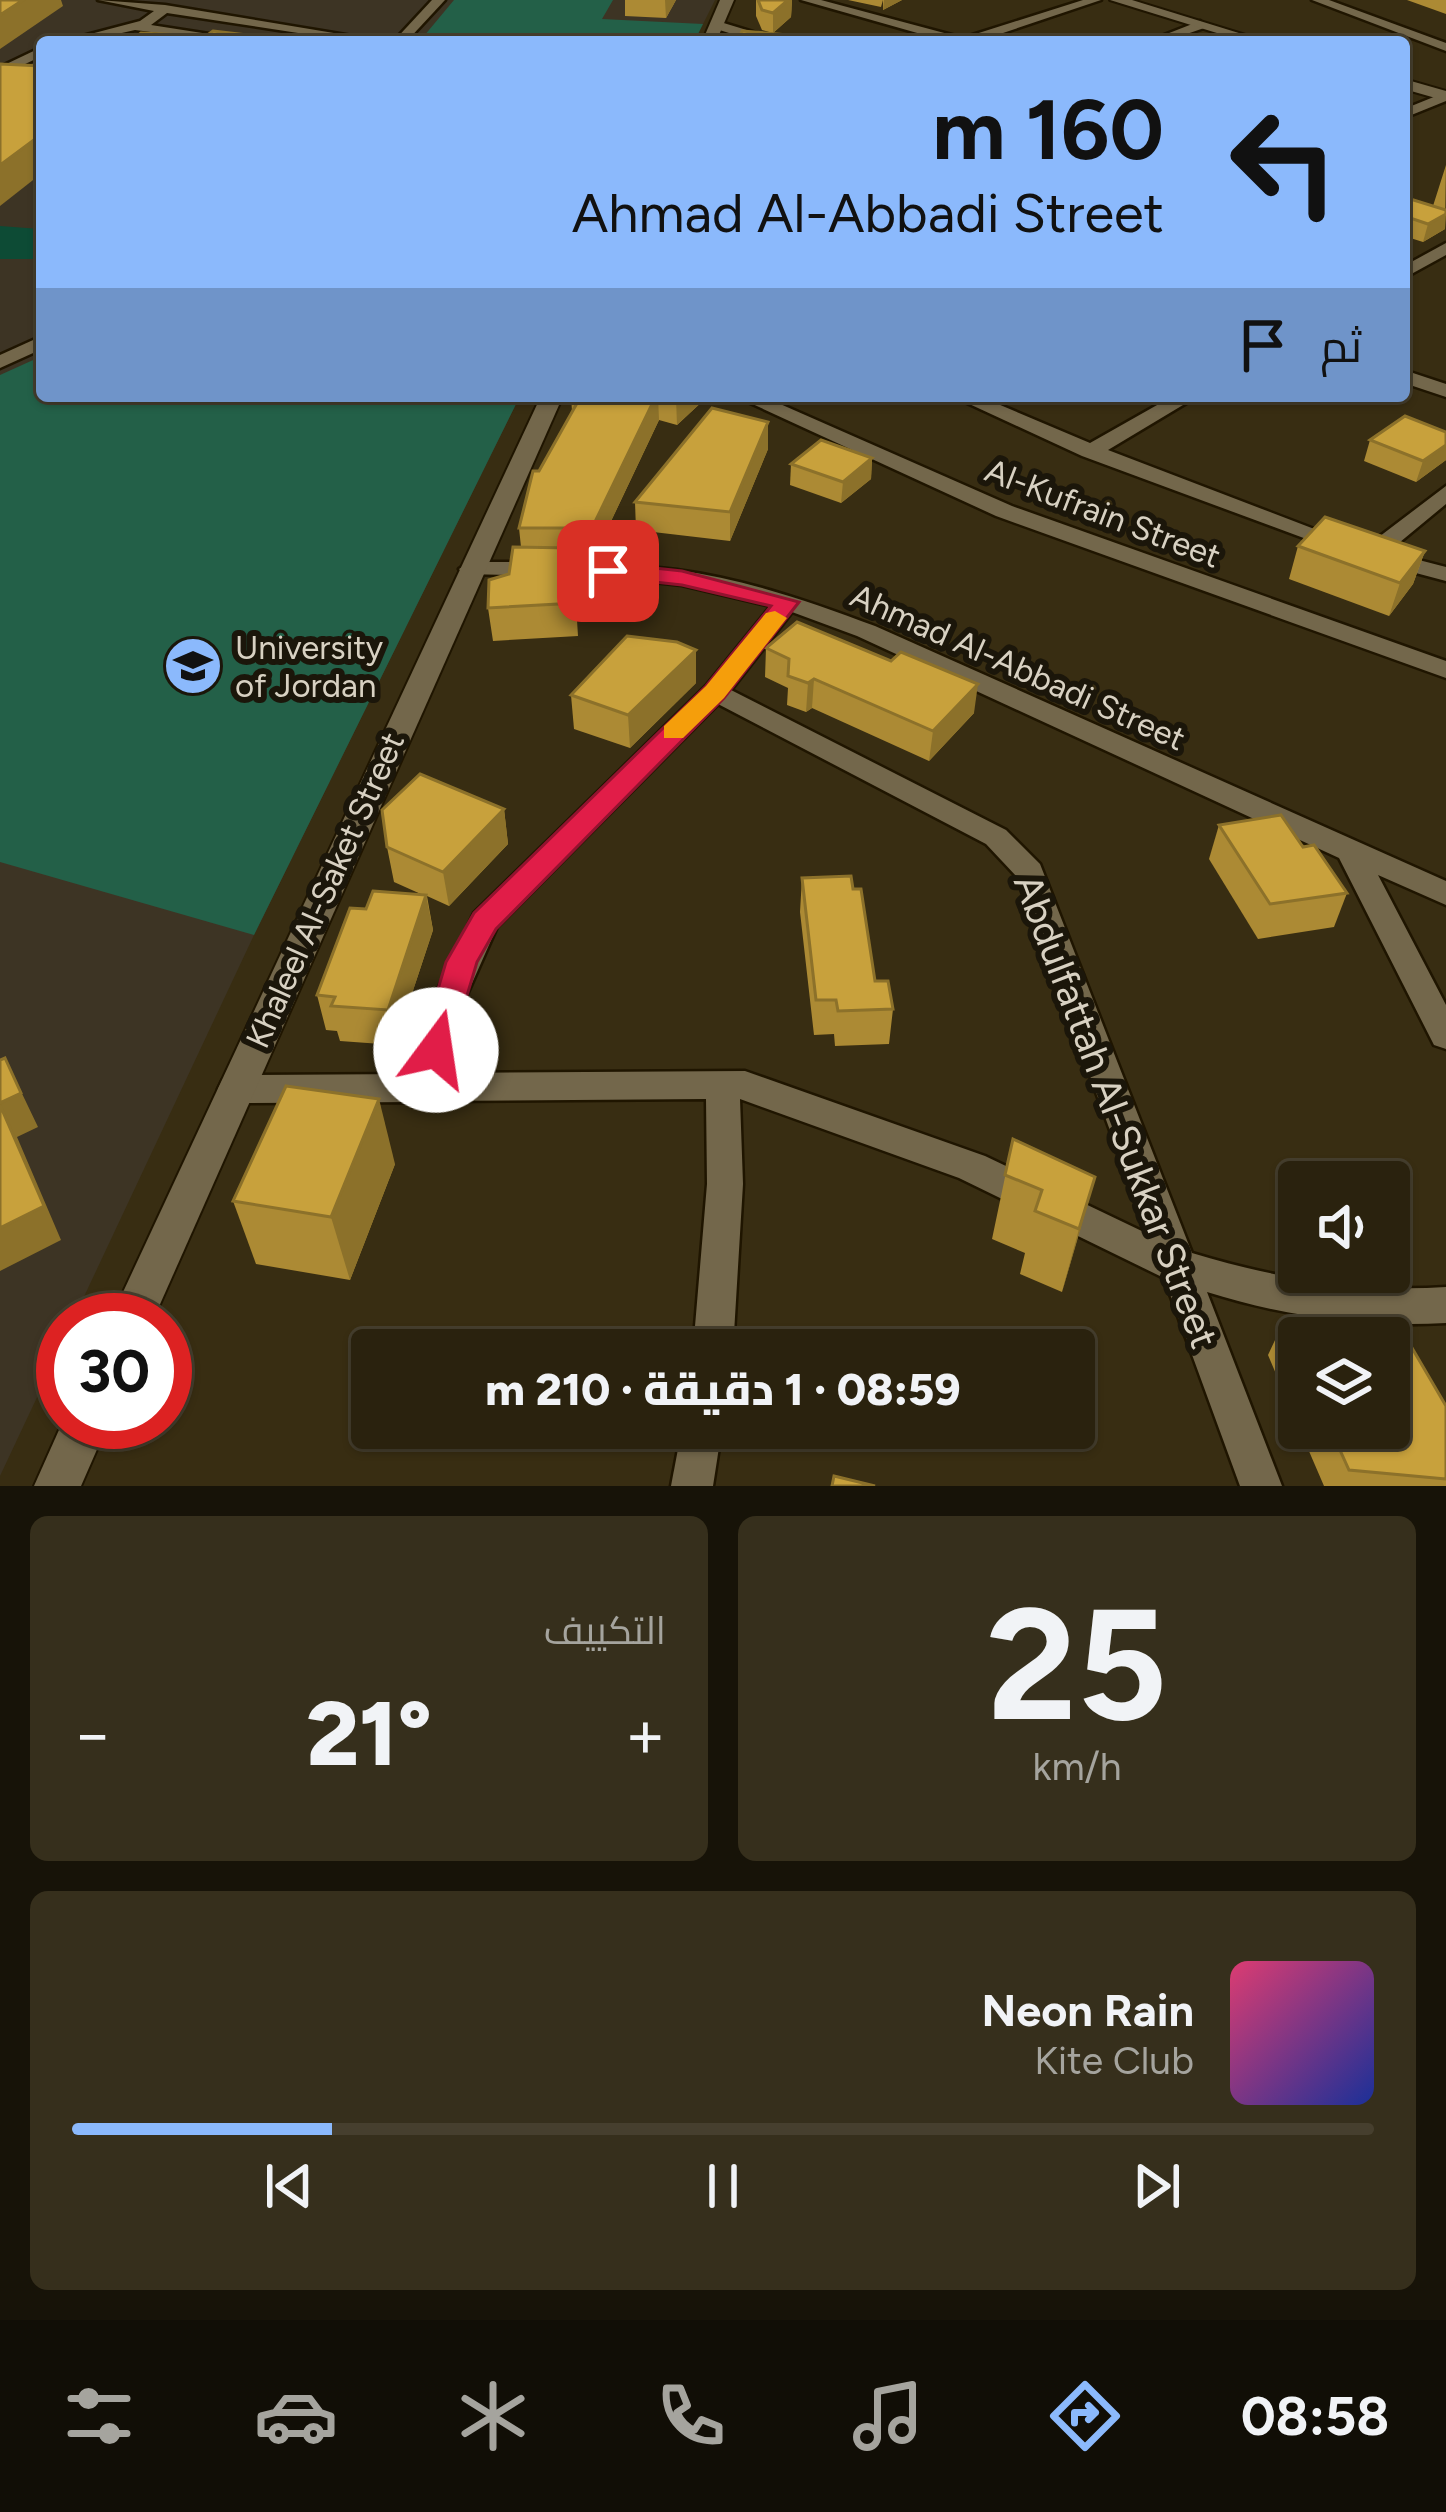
<!DOCTYPE html>
<html lang="ar">
<meta charset="utf-8">
<style>
body{margin:0;font-family:Figtree,Cairo,sans-serif;background:#362f1c;color:#f1f3f6;direction:rtl;height:100vh;display:flex;flex-direction:column;font-size:45px;white-space:nowrap}
*{box-sizing:border-box;margin:0}
p{font-size:39px;color:#a5a49e}
.icon{flex:none;width:66px;height:66px;fill:none;stroke:currentColor;stroke-width:2;stroke-linecap:round;stroke-linejoin:round}
.map{position:relative;height:1486px;overflow:hidden;direction:ltr}
.side{display:flex;flex-direction:column;gap:30px;padding:30px;background:#171308;flex:1}
.side>*{flex:none}
.hud{position:absolute;left:36px;top:36px;width:1374px;height:366px;border-radius:12px;box-shadow:0 3px 9px #0004,0 0 0 3px #463f2e;direction:rtl;background:#8bb9fc;color:#111;overflow:hidden}
.controls{position:absolute;left:1278px;top:1161px;display:grid;gap:24px}
.controls a{display:grid;place-items:center;width:132px;height:132px;border-radius:12px;background:#2a220e;box-shadow:0 3px 9px #0004,0 0 0 3px #463f2e;font-size:60px}
.speed{position:absolute;left:36px;top:1293px;display:flex;gap:24px;font-size:60px;font-weight:700;text-align:center}
.speed>*{display:grid;place-content:center;width:156px;height:156px;border-radius:50%;background:#2a220e;box-shadow:0 3px 9px #0004,0 0 0 3px #463f2e;line-height:1}
.speed .limit{border:18px solid #d22;background:#fff;color:#111}
.pin{position:absolute;display:grid;place-items:center;width:102px;height:102px;color:#fff;margin:-51px;border-radius:24px;box-shadow:0 6px 18px #0006}
.me{position:absolute;width:132px;margin:-66px;rotate:14deg;stroke-linejoin:round;filter:drop-shadow(0 0 9px #0008)}
.turn{display:flex;align-items:center;gap:42px;height:252px;padding:0 48px;font-size:54px}
.turn .icon{width:156px;height:156px;stroke-width:2.5}
.turn b{display:block;font-size:84px;line-height:102px}
.then{display:flex;align-items:center;height:114px;padding:0 48px;background:#0003;gap:24px;font-size:45px}
.big{font-size:90px;font-weight:800;line-height:1.1}
.side .card{flex:1;display:flex;flex-direction:column;justify-content:center;gap:18px;min-width:0;padding:0 42px;border-radius:18px;background:#362f1c}
.side .dial{align-items:center;gap:0}
.dial b{font-size:156px;line-height:1}
.song{display:flex;align-items:center;gap:36px}
.cover{width:144px;height:144px;border-radius:18px;background:linear-gradient(135deg,hsl(340 70% 55%),hsl(230 70% 35%))}
.played{height:12px;border-radius:6px;background:linear-gradient(90deg,#8bb9fc 20%,#463f2e 20%)}
.keys{display:flex;justify-content:space-around;direction:ltr}
.heat{display:flex;justify-content:space-between;align-items:center;font-size:66px;direction:ltr}
.side .tiles{flex:1;display:grid;gap:30px;grid-template-columns:1fr 1fr}
.card:last-child{grid-column:span 2}
.trip{position:absolute;left:351px;top:1329px;width:744px;height:120px;border-radius:12px;background:#2a220e;box-shadow:0 3px 9px #0004,0 0 0 3px #463f2e;font-weight:800;line-height:120px;text-align:center;direction:rtl}
.dock{display:flex;height:192px;justify-content:space-around;align-items:center;background:#110e06;color:#a5a49e}
.dock .icon{width:84px;height:84px}
.dock .active{color:#8bb9fc}
.dock b{font-size:54px;color:#f1f3f6}
.map>svg:first-child{display:block}
.education{fill:#3d3424}
.green{fill:#0d4b35}
.forest{fill:#236048}
.lines{fill:none;stroke-linecap:round;stroke-linejoin:round}
.minor-casing{stroke:#1f1500;stroke-width:5}
.tertiary-casing{stroke:#1f1500;stroke-width:4}
.minor{fill:#73674b;fill-rule:evenodd}
.tertiary{fill:#73674b;fill-rule:evenodd}
.wall{fill:#ac8a34}
.shaded-wall{fill:#8c712a}
.building{fill:#c8a13c;stroke:#8c712a;stroke-width:3}
.route{fill:#e11d48;stroke:#92132f;stroke-width:3}
.slow{fill:#f59e0b}
.labels{text-anchor:middle;dominant-baseline:central;stroke-width:12;stroke-linejoin:round;paint-order:stroke}
.street-label{font-size:33px;fill:#d8d1c2;stroke:#1b160a}
.poi-label{font-size:33px;fill:#d8d1c2;stroke:#1b160a;text-anchor:start}
.near-street-label{font-size:39px;fill:#d8d1c2;stroke:#1b160a}
</style>
<div class="map">
<svg width="1446" height="1486" viewBox="0 0 1446 1486">
<rect width="100%" height="100%" fill="#382d12"/>
<path class="education" d="M0 0H715L694 42H42V396H520L254 935 73 1320H63V1342L0 1476Z"/>
<path class="green" d="M0 226 40 229 42 259H0Z"/>
<g class="forest">
<path d="M454 0H613L602 19 703 24 694 42H419Z"/>
<path d="M42 356V396H520L254 935 0 862V375Z"/>
</g>
<g class="lines">
<defs>
<g id="minor">
<path d="M98 0 165 5 388 42H357L167 13 151 25 228 37 222 41 135 30 82 42H60L140 21 154 11Z"/>
<path d="M432 0H445L406 42H393Z"/>
<path d="M801 0H821L963 38 1083 0H1101L976 42H949Z"/>
<path d="M1312 0H1329L1446 43V51Z"/>
<path d="M717 21 776 39 777 42H758L713 28Z"/>
<path d="M1200 21 1204 28 1164 42H1146Z"/>
<path d="M42 47V56L0 76V67Z"/>
<path d="M1446 92V101L1404 118V109Z"/>
<path d="M1446 243V255L1404 278V266Z"/>
<path d="M42 336V349L0 368V355Z"/>
<path d="M1404 370 1446 384V397L1404 383Z"/>
<path d="M735 396H762L1012 506 1446 661V678L996 516Z"/>
<path d="M952 396H979L1090 443 1173 396H1198L1108 450 1356 545 1344 552 1336 550 1082 456Z"/>
<path d="M1446 486V504L1388 552 1446 567V581L1363 559 1359 554 1363 549Z"/>
<path d="M471 562C540 562 608 561 677 570 745 579 811 602 875 626L1446 881V905L1378 875 1446 1005V1049L1434 1045 1339 858 857 636 792 612 731 690 1006 830 1040 864 1192 1253C1274 1278 1360 1293 1446 1287V1323C1367 1328 1283 1316 1207 1292L1282 1486H1240L1164 1278 959 1178 740 1099 743 1184 733 1350H693L707 1184 706 1099 438 1101 427 1105 417 1102 235 1103 223 1099 218 1089 223 1079 235 1075 414 1074 429 1008 474 913 706 686 771 606 682 585 608 577 463 574 459 569ZM718 704 986 844 1017 877 1148 1234 985 1156 745 1071 448 1073 461 1008 497 927Z"/>
<path d="M682 1428H722L713 1486H671Z"/>
</g>
<g id="tertiary">
<path d="M720 0H734L716 42H702Z"/>
<path d="M1110 0H1132L1268 42H1246Z"/>
<path d="M1404 79 1446 91V101L1404 89Z"/>
<path d="M541 396H563L153 1320H110Z"/>
<path d="M63 1421 109 1422 81 1486H34Z"/>
</g>
</defs>
<use href="#minor" class="minor-casing"/>
<use href="#tertiary" class="tertiary-casing"/>
<use href="#minor" class="minor"/>
<use href="#tertiary" class="tertiary"/>
</g>
<g class="wall">
<path d="M625 0H676L666 18 625 16Z"/>
<path d="M756 0H792L791 17 773 33 762 30 756 16Z"/>
<path d="M848 0H902L883 10V0L881 7Z"/>
<path d="M1407 0H1446V14Z"/>
<path d="M1446 165 1445 229 1423 242 1404 236V199L1433 206Z"/>
<path d="M571 396H706V398L677 425 659 420 594 557H573L578 636 493 641 488 608 509 574 521 547 519 528 539 471 572 411Z"/>
<path d="M768 422V449L730 541 636 530 635 502Z"/>
<path d="M1446 432V460L1416 482 1364 461 1370 440Z"/>
<path d="M872 458 871 479 841 503 790 485 791 464Z"/>
<path d="M1298 546 1425 551 1413 584 1389 616 1289 579Z"/>
<path d="M766 648 974 713 929 761 812 708 806 712 787 705 788 688 765 677Z"/>
<path d="M696 683 630 748 574 729 571 695Z"/>
<path d="M504 809 508 844 449 906 427 896 433 930 395 1045 340 1041 337 1031 326 1030 317 995 423 895 394 882 387 847Z"/>
<path d="M1219 825 1303 847 1347 893 1334 927 1258 939 1209 859Z"/>
<path d="M802 878 853 889 875 981 893 1009 889 1044 835 1046 834 1034 814 1035 800 912Z"/>
<path d="M1013 1139 1095 1177 1062 1292 1020 1274 1025 1253 992 1239Z"/>
<path d="M395 1164 350 1280 256 1264 233 1201Z"/>
<path d="M1283 1323 1446 1406V1486H1324L1299 1428H1389L1299 1338V1428L1268 1355Z"/>
</g>
<g class="shaded-wall">
<path d="M23 0H61L63 6 0 49V15Z"/>
<path d="M665 0H676L666 18Z"/>
<path d="M788 0H792L791 17 773 33V13Z"/>
<path d="M884 0H902L883 10Z"/>
<path d="M42 134V173L0 206V165Z"/>
<path d="M1446 214 1445 229 1423 242 1428 224Z"/>
<path d="M656 396H658L659 420 594 557 592 528Z"/>
<path d="M678 396H706V398L677 425 676 398Z"/>
<path d="M768 422V449L730 541V512Z"/>
<path d="M1446 445V460L1416 482 1423 461Z"/>
<path d="M872 458 871 479 841 503 843 482Z"/>
<path d="M1425 551 1413 584 1389 616 1400 583Z"/>
<path d="M696 650V683L630 748 628 715Z"/>
<path d="M814 679 812 708 806 712 808 683Z"/>
<path d="M978 684 974 713 929 761 933 731Z"/>
<path d="M504 809 508 844 449 906 443 872Z"/>
<path d="M426 895 433 930 395 1045 388 1010Z"/>
<path d="M5 1058 38 1127 17 1137 61 1240 0 1271V1105Z"/>
<path d="M379 1099 395 1164 350 1280 331 1217Z"/>
<path d="M1095 1177 1077 1241 1062 1292 1079 1229Z"/>
</g>
<g class="building">
<path d="M0 0H23L0 15Z"/>
<path d="M758 0H788L773 13 762 10Z"/>
<path d="M213 31 292 40 290 42H128L141 33 206 36Z"/>
<path d="M742 31 789 35 786 42H737Z"/>
<path d="M0 64 42 66V134L0 165Z"/>
<path d="M1407 198 1446 210V214L1428 224 1404 216V199Z"/>
<path d="M581 396H656L592 528H519L533 471H539Z"/>
<path d="M712 408 768 422 730 512 635 502Z"/>
<path d="M1405 416 1446 432V445L1423 461 1370 440Z"/>
<path d="M821 440 872 458 843 482 791 464Z"/>
<path d="M1325 517 1425 551 1400 583 1298 546Z"/>
<path d="M513 547 572 548 576 603 488 608 489 580 509 574Z"/>
<path d="M797 622 891 661 901 652 978 684 933 731 814 679 808 683 788 676 789 659 766 648Z"/>
<path d="M627 636 677 642 696 650 628 715 571 695Z"/>
<path d="M420 774 504 809 443 872 387 847 382 810Z"/>
<path d="M1281 815 1303 847 1314 845 1347 893 1270 904 1219 825Z"/>
<path d="M851 876 853 889H861L875 981H888L893 1009 838 1011 836 1000H816L802 878Z"/>
<path d="M373 891 426 895 388 1010 331 1006 335 997 317 995 350 908 366 909Z"/>
<path d="M5 1058 21 1093 0 1103V1060Z"/>
<path d="M286 1086 379 1099 331 1217 233 1201Z"/>
<path d="M0 1105 44 1206 0 1228Z"/>
<path d="M1013 1139 1095 1177 1079 1229 1035 1211 1042 1190 1005 1175Z"/>
<path d="M1283 1323 1405 1336 1446 1406V1479L1349 1470 1330 1428H1389V1338H1299V1358Z"/>
<path d="M834 1476 875 1486H832Z"/>
</g>
<path class="route" d="M608 563 682 571 799 602 724 698 496 929 477 962 448 1059H425L420 1050 446 962 474 913 706 686 771 606 682 585 599 576V566Z"/>
<path class="slow" d="M775 611 787 618 724 698 683 738H664V726L706 686 766 613Z"/>
<defs>
<symbol id="university-disc" viewBox="-11 -11 22 22"><circle r="9.5" fill="#8bb9fc" stroke="#1b160a"/><path d="M0-5L7-2L0 1L-7-2ZM-4 1L0 2.5L4 1V4Q0 6-4 4Z" fill="#111"/></symbol>
</defs>
<g fill-rule="evenodd">
<use href="#university-disc" x="160" y="633" width="66" height="66"/>
</g>
<g class="labels">
<g class="street-label">
<text transform="translate(1103 513) rotate(21)">Al-Kufrain Street</text>
<text transform="translate(1018 667) rotate(24)">Ahmad Al-Abbadi Street</text>
<text transform="translate(325 890) rotate(-66)">Khaleel Al-Saket Street</text>
</g>
<g class="poi-label">
<text x="235" y="647">University<tspan x="235" dy="38">of Jordan</tspan></text>
</g>
<g class="near-street-label">
<text transform="translate(1116 1111) rotate(69)">Abdulfattah Al-Sukkar Street</text>
</g>
</g>
</svg>
<div class="controls">
<a><svg class="icon" aria-label="sound" viewBox="0 0 24 24"><path d="M4 9h4l5-4v14l-5-4H4zM17 9q2 3 0 6"/></svg></a>
<a><svg class="icon" aria-label="layers" viewBox="0 0 24 24"><path d="M12 4l9 5-9 5-9-5zM3 14l9 5 9-5"/></svg></a>
</div>
<div class="speed"><div class="limit">30</div></div>
<div class="pin" style="left:608px;top:571px;background:#d93025"><svg class="icon" aria-label="arrive" viewBox="0 0 24 24"><path d="M6 21V4h12l-3 4 3 4H6"/></svg></div>
<svg class="me" style="left:436px;top:1050px" viewBox="-20 -20 40 40"><circle r="19" fill="#fff"/><path d="M0-13L10 11 0 6-10 11z" fill="#e11d48"/></svg>
<div class="trip">08:59 · 1 دقيقة · 210 m</div>
<div class="hud">
<div class="turn"><svg class="icon" aria-label="left" viewBox="0 0 24 24"><path d="M17 20v-9H6M10 6l-5 5 5 5"/></svg><div><b>160 m</b>Ahmad Al-Abbadi Street</div></div>
<div class="then">ثم<svg class="icon" aria-label="arrive" viewBox="0 0 24 24"><path d="M6 21V4h12l-3 4 3 4H6"/></svg></div>
</div>
</div>
<section class="side">
<div class="tiles">
<div class="card dial"><b>25</b><p>km/h</p></div>
<div class="card"><p>التكييف</p>
<div class="heat"><a>−</a><b class="big">21°</b><a>+</a></div>
</div>
<div class="card">
<div class="song"><i class="cover"></i><div><b>Neon Rain</b><p>Kite Club</p></div></div>
<div class="played"></div>
<div class="keys"><svg class="icon" aria-label="previous" viewBox="0 0 24 24"><path d="M18 5L8 12l10 7zM5 5v14"/></svg><svg class="icon" aria-label="pause" viewBox="0 0 24 24"><path d="M8 5v14M16 5v14"/></svg><svg class="icon" aria-label="next" viewBox="0 0 24 24"><path d="M6 5l10 7-10 7zM19 5v14"/></svg></div>
</div>
</div>
</section>
<nav class="dock">
<b>08:58</b>
<svg class="icon active" aria-label="directions" viewBox="0 0 24 24"><path d="M12 3l9 9-9 9-9-9zM9 14v-3h6M13 9l2 2-2 2"/></svg>
<svg class="icon" aria-label="music" viewBox="0 0 24 24"><path d="M9 18V5l10-2v13"/><circle cx="6" cy="18" r="3"/><circle cx="16" cy="16" r="3"/></svg>
<svg class="icon" aria-label="phone" viewBox="0 0 24 24"><path d="M5 4h4l2 5-3 2q2 4 5 5l2-3 5 2v4C11 20 4 13 5 4z"/></svg>
<svg class="icon" aria-label="climate" viewBox="0 0 24 24"><path d="M12 3v18M4 7l16 10M4 17L20 7"/></svg>
<svg class="icon" aria-label="car" viewBox="0 0 24 24"><path d="M5 17H2v-5l4-1 3-4h7l3 4 3 1v5h-3M9 17h6M6 11h13"/><circle cx="7" cy="17" r="2"/><circle cx="17" cy="17" r="2"/></svg>
<svg class="icon" aria-label="filters" viewBox="0 0 24 24"><path d="M4 7h16M4 17h16"/><circle cx="9" cy="7" r="2"/><circle cx="15" cy="17" r="2"/></svg>
</nav>
